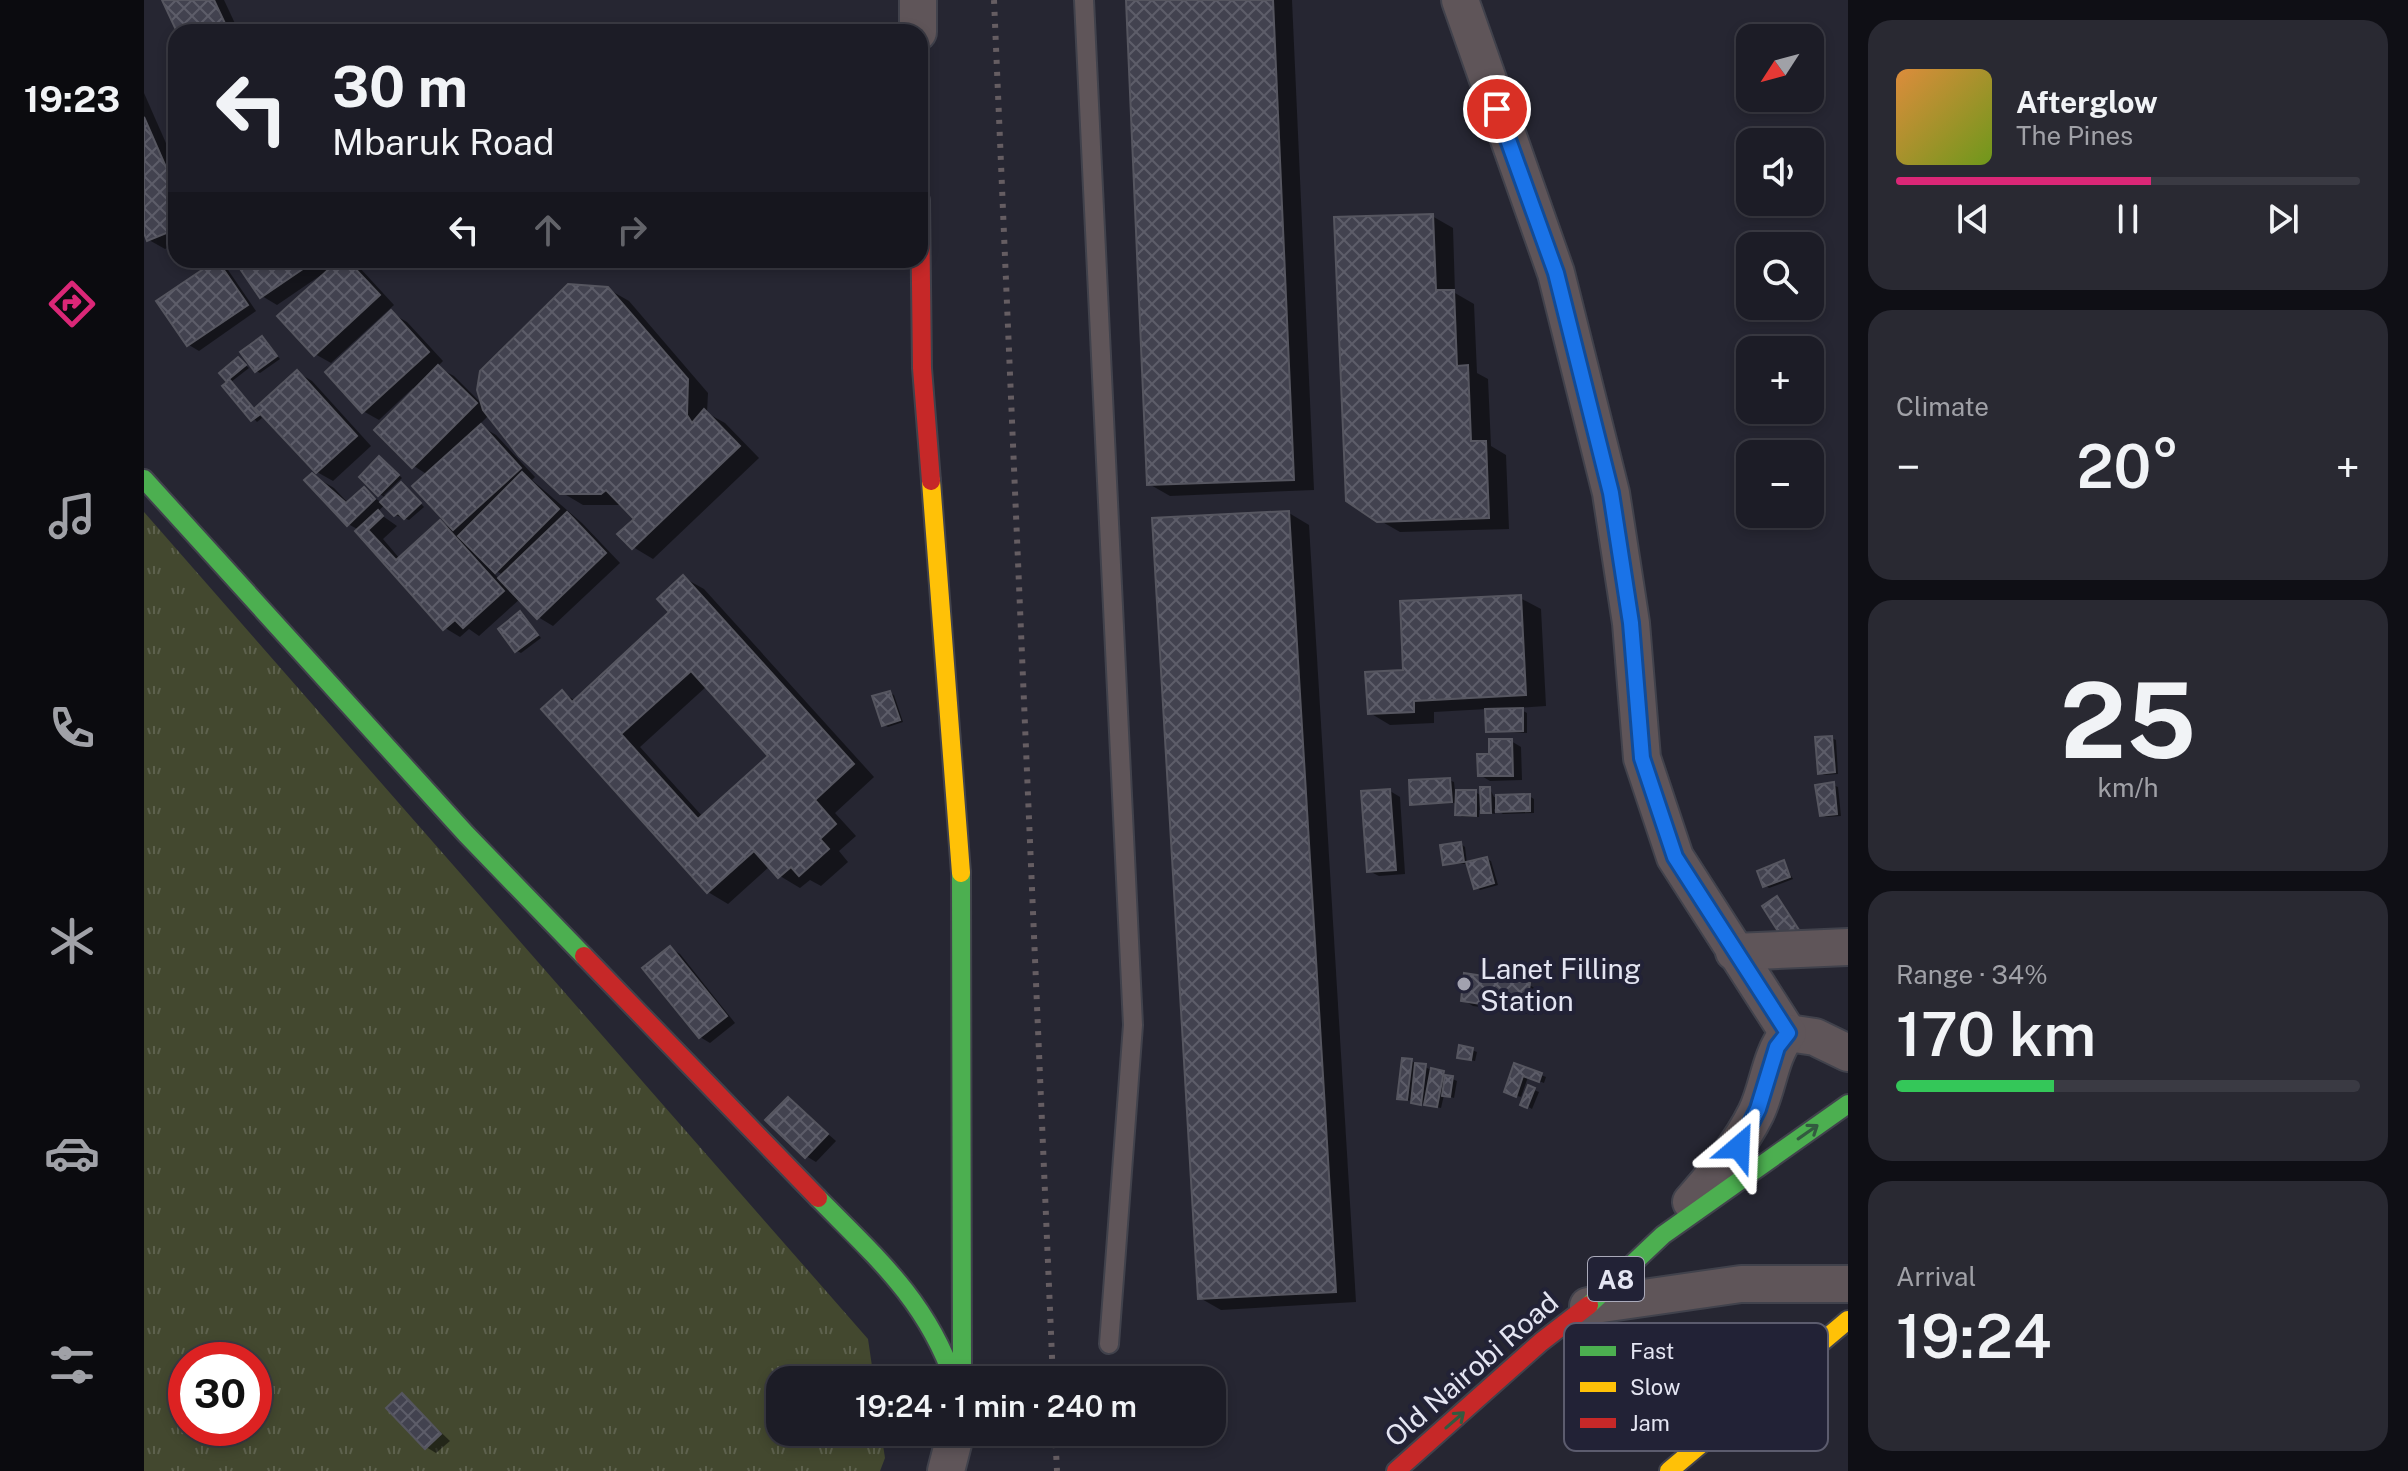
<!DOCTYPE html>
<meta charset="utf-8">
<style>
body{margin:0;font-family:"Public Sans",sans-serif;background:#292932;color:#f1f3f6;height:100vh;display:flex;flex-direction:column;font-size:30px;white-space:nowrap}
*{box-sizing:border-box;margin:0}
p{font-size:26px;color:#a0a1a7}
.icon{flex:none;width:44px;height:44px;fill:none;stroke:currentColor;stroke-width:2;stroke-linecap:round;stroke-linejoin:round}
.map{position:relative;flex:1;overflow:hidden}
.sheet{display:flex;flex-direction:column;gap:20px;padding:20px;background:#0f0f15;width:560px}
.sheet>*{flex:none}
.top-card{position:absolute;left:24px;top:24px;width:760px;height:244px;border-radius:24px;box-shadow:0 4px 12px #0003,0 0 0 2px #3a3a43;background:#1c1c26;color:#f1f3f6;overflow:hidden}
.needle{width:52px;rotate:234deg}
.fabs{position:absolute;left:1592px;top:24px;display:grid;gap:16px}
.fabs a{display:grid;place-items:center;width:88px;height:88px;border-radius:16px;background:#1c1c26;box-shadow:0 4px 12px #0003,0 0 0 2px #3a3a43;font-size:40px}
.speed{position:absolute;left:24px;top:1342px;display:flex;gap:16px;font-size:40px;font-weight:700;text-align:center}
.speed>*{display:grid;place-content:center;width:104px;height:104px;border-radius:50%;background:#1c1c26;box-shadow:0 4px 12px #0003,0 0 0 2px #3a3a43;line-height:1}
.speed .limit{border:12px solid #d22;background:#fff;color:#111}
.pin{position:absolute;display:grid;place-items:center;width:68px;height:68px;color:#fff;margin:-34px;border:4px solid #fff;border-radius:50%;box-shadow:0 2px 8px #0007}
.me{position:absolute;width:88px;margin:-44px;rotate:26deg;stroke-linejoin:round;filter:drop-shadow(0 0 6px #0008)}
.turn{display:flex;align-items:center;gap:28px;height:168px;padding:0 32px;font-size:36px}
.turn .icon{width:104px;height:104px;stroke-width:2.5}
.turn b{display:block;font-size:56px;line-height:68px}
.lanes{display:flex;align-items:center;height:76px;padding:0 32px;background:#0003;justify-content:center;gap:40px;direction:ltr}
.lanes .off{opacity:.35}
.big{font-size:60px;font-weight:600;line-height:1.1}
.sheet .widget{flex:1;display:flex;flex-direction:column;justify-content:center;gap:12px;min-width:0;padding:0 28px;border-radius:24px;background:#292932}
.sheet .dial{align-items:center;gap:0}
.dial b{font-size:104px;line-height:1}
.song{display:flex;align-items:center;gap:24px}
.cover{width:96px;height:96px;border-radius:12px;background:linear-gradient(135deg,hsl(30 70% 55%),hsl(80 70% 35%))}
.played{height:8px;border-radius:4px;background:linear-gradient(90deg,#db2777 55%,#3a3a43 55%)}
.keys{display:flex;justify-content:space-around;direction:ltr}
.heat{display:flex;justify-content:space-between;align-items:center;font-size:44px;direction:ltr}
.charge{height:12px;border-radius:6px;background:linear-gradient(90deg,#34c759 34%,#3a3a43 0)}
.trip{position:absolute;left:622px;top:1366px;width:460px;height:80px;border-radius:24px;background:#1c1c26;box-shadow:0 4px 12px #0003,0 0 0 2px #3a3a43;font-weight:600;line-height:80px;text-align:center}
main{display:flex;flex:1;min-height:0}
.tabs{display:flex;flex-direction:column;width:144px;justify-content:space-around;align-items:center;background:#0b0b0f;color:#a0a1a7}
.tabs .icon{width:56px;height:56px}
.tabs .on{color:#db2777}
.tabs b{font-size:36px;color:#f1f3f6}
.map>svg:first-child{display:block}
.grass{fill:url(#grass-tufts);fill-rule:evenodd}
.shadow{fill:#0007;fill-rule:evenodd}
.building{fill:url(#building-cross-hatch);stroke:#565660;stroke-width:2;fill-rule:evenodd}
.lines{fill:none;stroke-linecap:round;stroke-linejoin:round}
.lane-casing{stroke:#41424c;stroke-width:22}
.street-casing{stroke:#41424c;stroke-width:40}
.fast-casing{stroke:#41424c;stroke-width:22}
.slow-casing{stroke:#41424c;stroke-width:22}
.jam-casing{stroke:#41424c;stroke-width:22}
.lane{stroke:#5f5559;stroke-width:18}
.street{stroke:#5f5559;stroke-width:36}
.fast{stroke:#4caf50;stroke-width:18}
.slow{stroke:#ffc107;stroke-width:18}
.jam{stroke:#c62828;stroke-width:18}
.rail{stroke:#655d62;stroke-width:6;stroke-dasharray:4 8;stroke-linecap:butt}
.oneway{stroke:#335a40}
.route-casing{stroke:#114b97;stroke-width:20}
.route{stroke:#1a73e8;stroke-width:14}
.poi-dot{fill:#a2a2af;stroke:#222236;stroke-width:3}
.labels{text-anchor:middle;dominant-baseline:central;stroke-width:8;stroke-linejoin:round;paint-order:stroke}
.shield{fill:#222236;stroke:#aaaaba;stroke-width:2}
.shield-label{font-size:26px;font-weight:bold;fill:#e4e5f2}
.poi-label{font-size:28px;fill:#e4e5f2;stroke:#222236;text-anchor:start}
.street-label{font-size:28px;fill:#e4e5f2;stroke:#222236}
.key{fill:#222236;stroke:#5c5c6e;stroke-width:2}
.key-label{font-size:22px;fill:#e4e5f2}
</style>
<main>
<nav class="tabs">
<b>19:23</b>
<svg class="icon on" aria-label="directions" viewBox="0 0 24 24"><path d="M12 3l9 9-9 9-9-9zM9 14v-3h6M13 9l2 2-2 2"/></svg>
<svg class="icon" aria-label="music" viewBox="0 0 24 24"><path d="M9 18V5l10-2v13"/><circle cx="6" cy="18" r="3"/><circle cx="16" cy="16" r="3"/></svg>
<svg class="icon" aria-label="phone" viewBox="0 0 24 24"><path d="M5 4h4l2 5-3 2q2 4 5 5l2-3 5 2v4C11 20 4 13 5 4z"/></svg>
<svg class="icon" aria-label="climate" viewBox="0 0 24 24"><path d="M12 3v18M4 7l16 10M4 17L20 7"/></svg>
<svg class="icon" aria-label="car" viewBox="0 0 24 24"><path d="M5 17H2v-5l4-1 3-4h7l3 4 3 1v5h-3M9 17h6M6 11h13"/><circle cx="7" cy="17" r="2"/><circle cx="17" cy="17" r="2"/></svg>
<svg class="icon" aria-label="filters" viewBox="0 0 24 24"><path d="M4 7h16M4 17h16"/><circle cx="9" cy="7" r="2"/><circle cx="15" cy="17" r="2"/></svg>
</nav>
<div class="map">
<svg width="1704" height="1471" viewBox="0 0 1704 1471">
<defs>
<pattern id="grass-tufts" width="24" height="20" patternUnits="userSpaceOnUse" patternTransform="scale(2)"><rect width="24" height="20" fill="#43482f"/><path d="M3 7l-1-3M5 7V3M7 7l1-3M15 17l-1-3M17 17v-4M19 17l1-3" fill="none" stroke="#5e624e"/></pattern>
<pattern id="building-cross-hatch" width="8" height="8" patternUnits="userSpaceOnUse" patternTransform="scale(2)"><rect width="8" height="8" fill="#42424f"/><path d="M0 0l8 8M0 8l8-8" fill="none" stroke="#5d5d69"/></pattern>
</defs>
<rect width="100%" height="100%" fill="#262632"/>
<path class="grass" d="M0 512 724 1339 730 1380H636V1432H737L741 1458 736 1471H0ZM42 1360H110V1428H42Z"/>
<g class="shadow">
<path d="M20 0H80L95 32H35Z"/>
<path d="M984 0H1148L1170 490 1026 496 1005 484Z"/>
<path d="M0 93 32 166V244L21 249 5 240 0 228Z"/>
<path d="M1288 216 1309 228 1311 293 1330 304 1333 373 1344 379 1347 446 1362 455 1365 529 1256 532 1235 520Z"/>
<path d="M93 260H203L215 267 250 305 187 363 171 354 177 275 133 305 118 296Z"/>
<path d="M72 262 82 267 112 311 55 351 45 345 15 301Z"/>
<path d="M464 289 485 301 564 393 563 413 581 423 615 458 509 559 489 547 492 519 479 505H439L417 492 345 415 335 425 352 435 391 477 388 480 438 523 476 563 409 626 394 617 376 599 335 636 325 629 316 637 301 628 215 530 204 524 168 475 190 488 205 504 220 490 238 503 243 498 235 494 240 461 258 478 240 495 243 498 261 487 280 507 265 520 251 515 242 504 233 512 253 526 239 539 256 559 296 522 310 530 271 486 284 475 270 466 233 430 272 391 269 388 235 420 219 411 247 313 263 322 299 361 293 367 310 376 339 405ZM344 567H345L359 575 355 579Z"/>
<path d="M118 338 136 359 116 373 112 371Z"/>
<path d="M94 359 105 368 87 382 118 418 113 422 81 386 87 381 84 379Z"/>
<path d="M153 372 168 381 227 446 189 481 173 472Z"/>
<path d="M1145 513 1165 525 1212 1302 1077 1310 1056 1298Z"/>
<path d="M540 578 560 589 730 777 691 813 712 836 695 851 704 862 677 886 666 880 656 888 636 876 626 866 584 904 564 892 418 693 432 701 528 613ZM563 686 627 756 559 817 496 747Z"/>
<path d="M1376 598 1397 609 1402 706 1374 708 1383 713V733L1344 731 1343 709 1290 712V723L1246 725 1226 713 1261 672Z"/>
<path d="M376 614 397 638 377 653 373 651Z"/>
<path d="M746 693 750 695 759 722 744 727 740 725Z"/>
<path d="M1687 738 1692 740 1694 774 1680 775 1675 772Z"/>
<path d="M1367 741 1377 747 1378 780 1346 781 1336 775 1347 756Z"/>
<path d="M1305 780 1310 782 1311 792H1331L1338 796 1346 789 1350 797 1385 796 1390 799V813L1359 814 1350 809 1351 814 1335 810V817H1318L1313 814 1314 803 1268 804Z"/>
<path d="M1689 785 1694 787 1697 816 1682 817 1677 815Z"/>
<path d="M1246 791 1256 797 1261 874 1235 876 1225 871Z"/>
<path d="M1317 844 1321 847 1323 864H1300Z"/>
<path d="M1342 859 1347 861 1354 885 1336 890 1332 887Z"/>
<path d="M1639 862 1649 879 1625 888 1621 885Z"/>
<path d="M1633 899 1658 933 1645 940Z"/>
<path d="M526 948 536 954 591 1023 566 1043 556 1037Z"/>
<path d="M1385 985 1395 990 1391 1015 1329 1006 1319 1000Z"/>
<path d="M1328 1050 1333 1052 1331 1061 1315 1057Z"/>
<path d="M1267 1061 1313 1081 1310 1098 1300 1095 1297 1108 1255 1098Z"/>
<path d="M1372 1065 1402 1077 1400 1083 1384 1077 1377 1097 1367 1094Z"/>
<path d="M1385 1088 1395 1092 1388 1109 1379 1104Z"/>
<path d="M644 1099 692 1141 672 1162 662 1156Z"/>
<path d="M258 1395 306 1441 292 1453 282 1447Z"/>
</g>
<g class="building">
<path d="M18 0H70L85 32H33Z"/>
<path d="M982 0H1129L1150 480 1003 485Z"/>
<path d="M0 117 32 190V229L3 241 0 233Z"/>
<path d="M1289 214 1292 290H1310L1313 366 1324 365 1327 441H1342L1345 518 1233 522 1202 501 1190 217Z"/>
<path d="M73 260 104 305 43 346 12 301Z"/>
<path d="M90 260H172L116 298Z"/>
<path d="M195 260H203L236 295 170 356 133 316Z"/>
<path d="M424 284 464 287 544 379 543 415 548 423 560 409 596 446 488 549 473 534 490 519 462 490 457 494H416L375 456 339 410 333 390 336 371Z"/>
<path d="M247 310 285 352 218 413 181 372Z"/>
<path d="M118 336 133 356 111 372 96 352Z"/>
<path d="M94 357 102 365 85 379 115 415 107 421 78 386 83 382 75 373Z"/>
<path d="M294 365 333 403 268 468 230 430Z"/>
<path d="M153 370 213 436 172 473 111 408Z"/>
<path d="M337 424 377 468 309 530 268 486Z"/>
<path d="M235 456 255 475 234 496 215 477Z"/>
<path d="M378 472 415 509 351 573 314 536Z"/>
<path d="M168 473 202 503 220 487 231 499 203 526 160 480Z"/>
<path d="M257 482 277 503 260 519 254 513 250 516 236 502Z"/>
<path d="M234 510 239 516 224 530 252 560 296 520 360 591 319 628 311 620 299 630 211 531Z"/>
<path d="M1145 511 1192 1292 1054 1299 1008 518Z"/>
<path d="M423 512 462 553 393 619 354 578Z"/>
<path d="M539 575 710 764 671 800 692 824 676 839 685 849 655 876 647 867 634 878 610 851 563 893 397 709 418 690 428 702 525 612 513 599ZM547 671 624 756 554 819 477 734Z"/>
<path d="M1377 595 1382 695 1270 701V712L1224 714 1221 672 1259 670 1256 601Z"/>
<path d="M376 611 394 635 371 652 354 629Z"/>
<path d="M746 691 756 720 738 726 728 696Z"/>
<path d="M1379 708V731L1342 732 1341 709Z"/>
<path d="M1688 736 1691 772 1674 774 1671 737Z"/>
<path d="M1345 739H1368L1369 776H1334L1333 754H1345Z"/>
<path d="M1306 778 1308 802 1266 805 1265 780Z"/>
<path d="M1690 782 1693 814 1676 816 1671 785Z"/>
<path d="M1336 787H1346L1347 813H1337Z"/>
<path d="M1246 789 1252 870 1223 872 1217 791Z"/>
<path d="M1312 790H1332V816L1311 815Z"/>
<path d="M1386 794V811L1352 812V795Z"/>
<path d="M1317 842 1320 862 1299 865 1296 845Z"/>
<path d="M1343 857 1350 883 1330 889 1322 862Z"/>
<path d="M1640 860 1646 877 1619 887 1613 871Z"/>
<path d="M1633 896 1655 930 1639 939 1618 906Z"/>
<path d="M526 946 583 1016 555 1038 498 968Z"/>
<path d="M1320 973 1386 983 1382 1011 1317 1001Z"/>
<path d="M1315 1045 1329 1048 1327 1060 1313 1058Z"/>
<path d="M1258 1058 1268 1059 1263 1100 1253 1099Z"/>
<path d="M1271 1063 1282 1064 1277 1105 1267 1103Z"/>
<path d="M1370 1063 1398 1073 1395 1082 1379 1076 1372 1097 1360 1092Z"/>
<path d="M1287 1068 1300 1071 1293 1107 1280 1105Z"/>
<path d="M1301 1075 1309 1076 1306 1097 1298 1096Z"/>
<path d="M1384 1085 1391 1088 1383 1108 1376 1105Z"/>
<path d="M644 1097 684 1134 661 1158 621 1120Z"/>
<path d="M258 1393 297 1434 281 1449 242 1408Z"/>
</g>
<g class="lines">
<defs>
<path id="lane" d="M940 0 989 1025 965 1344"/>
<g id="street">
<path d="M774 0V32"/>
<path d="M1316 0 1412 273 1467 493 1487 623 1498 758 1531 857 1644 1033"/>
<path d="M1590 952 1704 947"/>
<path d="M1644 1033 1671 1037 1704 1053"/>
<path d="M1547 1202C1572 1173 1595 1147 1612 1113 1625 1086 1625 1057 1644 1033"/>
<path d="M1444 1306 1597 1284H1704"/>
<path d="M802 1471 812 1432"/>
</g>
<g id="fast">
<path d="M0 479 322 834 440 956"/>
<path d="M817 873 818 1380"/>
<path d="M674 1198C732 1257 782 1300 810 1380"/>
<path d="M1445 1305 1519 1235 1704 1104"/>
</g>
<g id="slow">
<path d="M787 481 817 873"/>
<path d="M1525 1471 1704 1320"/>
</g>
<g id="jam">
<path d="M776 200 778 368 787 481"/>
<path d="M440 956 674 1198"/>
<path d="M1252 1471 1397 1342 1445 1305"/>
</g>
</defs>
<use href="#lane" class="lane-casing"/>
<use href="#street" class="street-casing"/>
<use href="#fast" class="fast-casing"/>
<use href="#slow" class="slow-casing"/>
<use href="#jam" class="jam-casing"/>
<use href="#lane" class="lane"/>
<use href="#street" class="street"/>
<use href="#fast" class="fast"/>
<use href="#slow" class="slow"/>
<use href="#jam" class="jam"/>
<g class="rail">
<path d="M850 0 909 1380"/>
<path d="M911 1432 913 1471"/>
</g>
</g>
<defs><path id="oneway-shaft" d="M-6 0H5M1.5-3L5.5 0L1.5 3" fill="none" stroke-width="1.6" stroke-linecap="round" stroke-linejoin="round" transform="scale(2)"/></defs>
<g class="oneway">
<use href="#oneway-shaft" transform="translate(1664 1132) rotate(-35)"/>
<use href="#oneway-shaft" transform="translate(1311 1420) rotate(-41)"/>
</g>
<g class="lines">
<defs>
<path id="route" d="M1353 109 1412 273 1467 493 1487 623 1498 758 1531 857 1644 1033 1633 1047 1614 1109 1595 1147"/>
</defs>
<use href="#route" class="route-casing"/>
<use href="#route" class="route"/>
</g>
<circle class="poi-dot" cx="1320" cy="984" r="8"/>
<g class="labels">
<rect class="shield" x="1444" y="1257" width="56" height="44" rx="6"/>
<g class="shield-label">
<text x="1472" y="1279">A8</text>
</g>
<g class="poi-label">
<text x="1336" y="968">Lanet Filling<tspan x="1336" dy="32">Station</tspan></text>
</g>
<g class="street-label">
<text transform="translate(1327 1369) rotate(-41)">Old Nairobi Road</text>
</g>
</g>
<rect x="1420" y="1323" width="264" height="128" rx="12" class="key"/>
<rect x="1436" y="1346" width="36" height="10" fill="#4caf50"/>
<rect x="1436" y="1382" width="36" height="10" fill="#ffc107"/>
<rect x="1436" y="1418" width="36" height="10" fill="#c62828"/>
<g class="key-label">
<text x="1486" y="1359">Fast</text>
<text x="1486" y="1395">Slow</text>
<text x="1486" y="1431">Jam</text>
</g>
</svg>
<div class="fabs">
<a><svg class="needle" viewBox="-14 -14 28 28"><path d="M0-13l5 13h-10z" fill="#e53935"/><path d="M0 13l5-13h-10z" fill="#a0a1a7"/></svg></a>
<a><svg class="icon" aria-label="sound" viewBox="0 0 24 24"><path d="M4 9h4l5-4v14l-5-4H4zM17 9q2 3 0 6"/></svg></a>
<a><svg class="icon" aria-label="search" viewBox="0 0 24 24"><circle cx="10" cy="10" r="6"/><path d="M15 15l6 6"/></svg></a>
<a>+</a>
<a>−</a>
</div>
<div class="speed"><div class="limit">30</div></div>
<div class="pin" style="left:1353px;top:109px;background:#d93025"><svg class="icon" aria-label="arrive" viewBox="0 0 24 24"><path d="M6 21V4h12l-3 4 3 4H6"/></svg></div>
<svg class="me" style="left:1595px;top:1147px" viewBox="-20 -20 40 40"><path d="M0-17L14 15 0 8-14 15z" fill="#1a73e8" stroke="#fff" stroke-width="4"/></svg>
<div class="trip">19:24 · 1 min · 240 m</div>
<div class="top-card">
<div class="turn"><svg class="icon" aria-label="left" viewBox="0 0 24 24"><path d="M17 20v-9H6M10 6l-5 5 5 5"/></svg><div><b>30 m</b>Mbaruk Road</div></div>
<div class="lanes"><svg class="icon" aria-label="left" viewBox="0 0 24 24"><path d="M17 20v-9H6M10 6l-5 5 5 5"/></svg><svg class="icon off" aria-label="ahead" viewBox="0 0 24 24"><path d="M12 20V5M6 11l6-6 6 6"/></svg><svg class="icon off" aria-label="right" viewBox="0 0 24 24"><path d="M7 20v-9h11M14 6l5 5-5 5"/></svg></div>
</div>
</div>
<section class="sheet">
<div class="widget">
<div class="song"><i class="cover"></i><div><b>Afterglow</b><p>The Pines</p></div></div>
<div class="played"></div>
<div class="keys"><svg class="icon" aria-label="previous" viewBox="0 0 24 24"><path d="M18 5L8 12l10 7zM5 5v14"/></svg><svg class="icon" aria-label="pause" viewBox="0 0 24 24"><path d="M8 5v14M16 5v14"/></svg><svg class="icon" aria-label="next" viewBox="0 0 24 24"><path d="M6 5l10 7-10 7zM19 5v14"/></svg></div>
</div>
<div class="widget"><p>Climate</p>
<div class="heat"><a>−</a><b class="big">20°</b><a>+</a></div>
</div>
<div class="widget dial"><b>25</b><p>km/h</p></div>
<div class="widget"><p>Range · 34%</p><b class="big">170 km</b><div class="charge"></div></div>
<div class="widget"><p>Arrival</p><b class="big">19:24</b></div>
</section>
</main>
